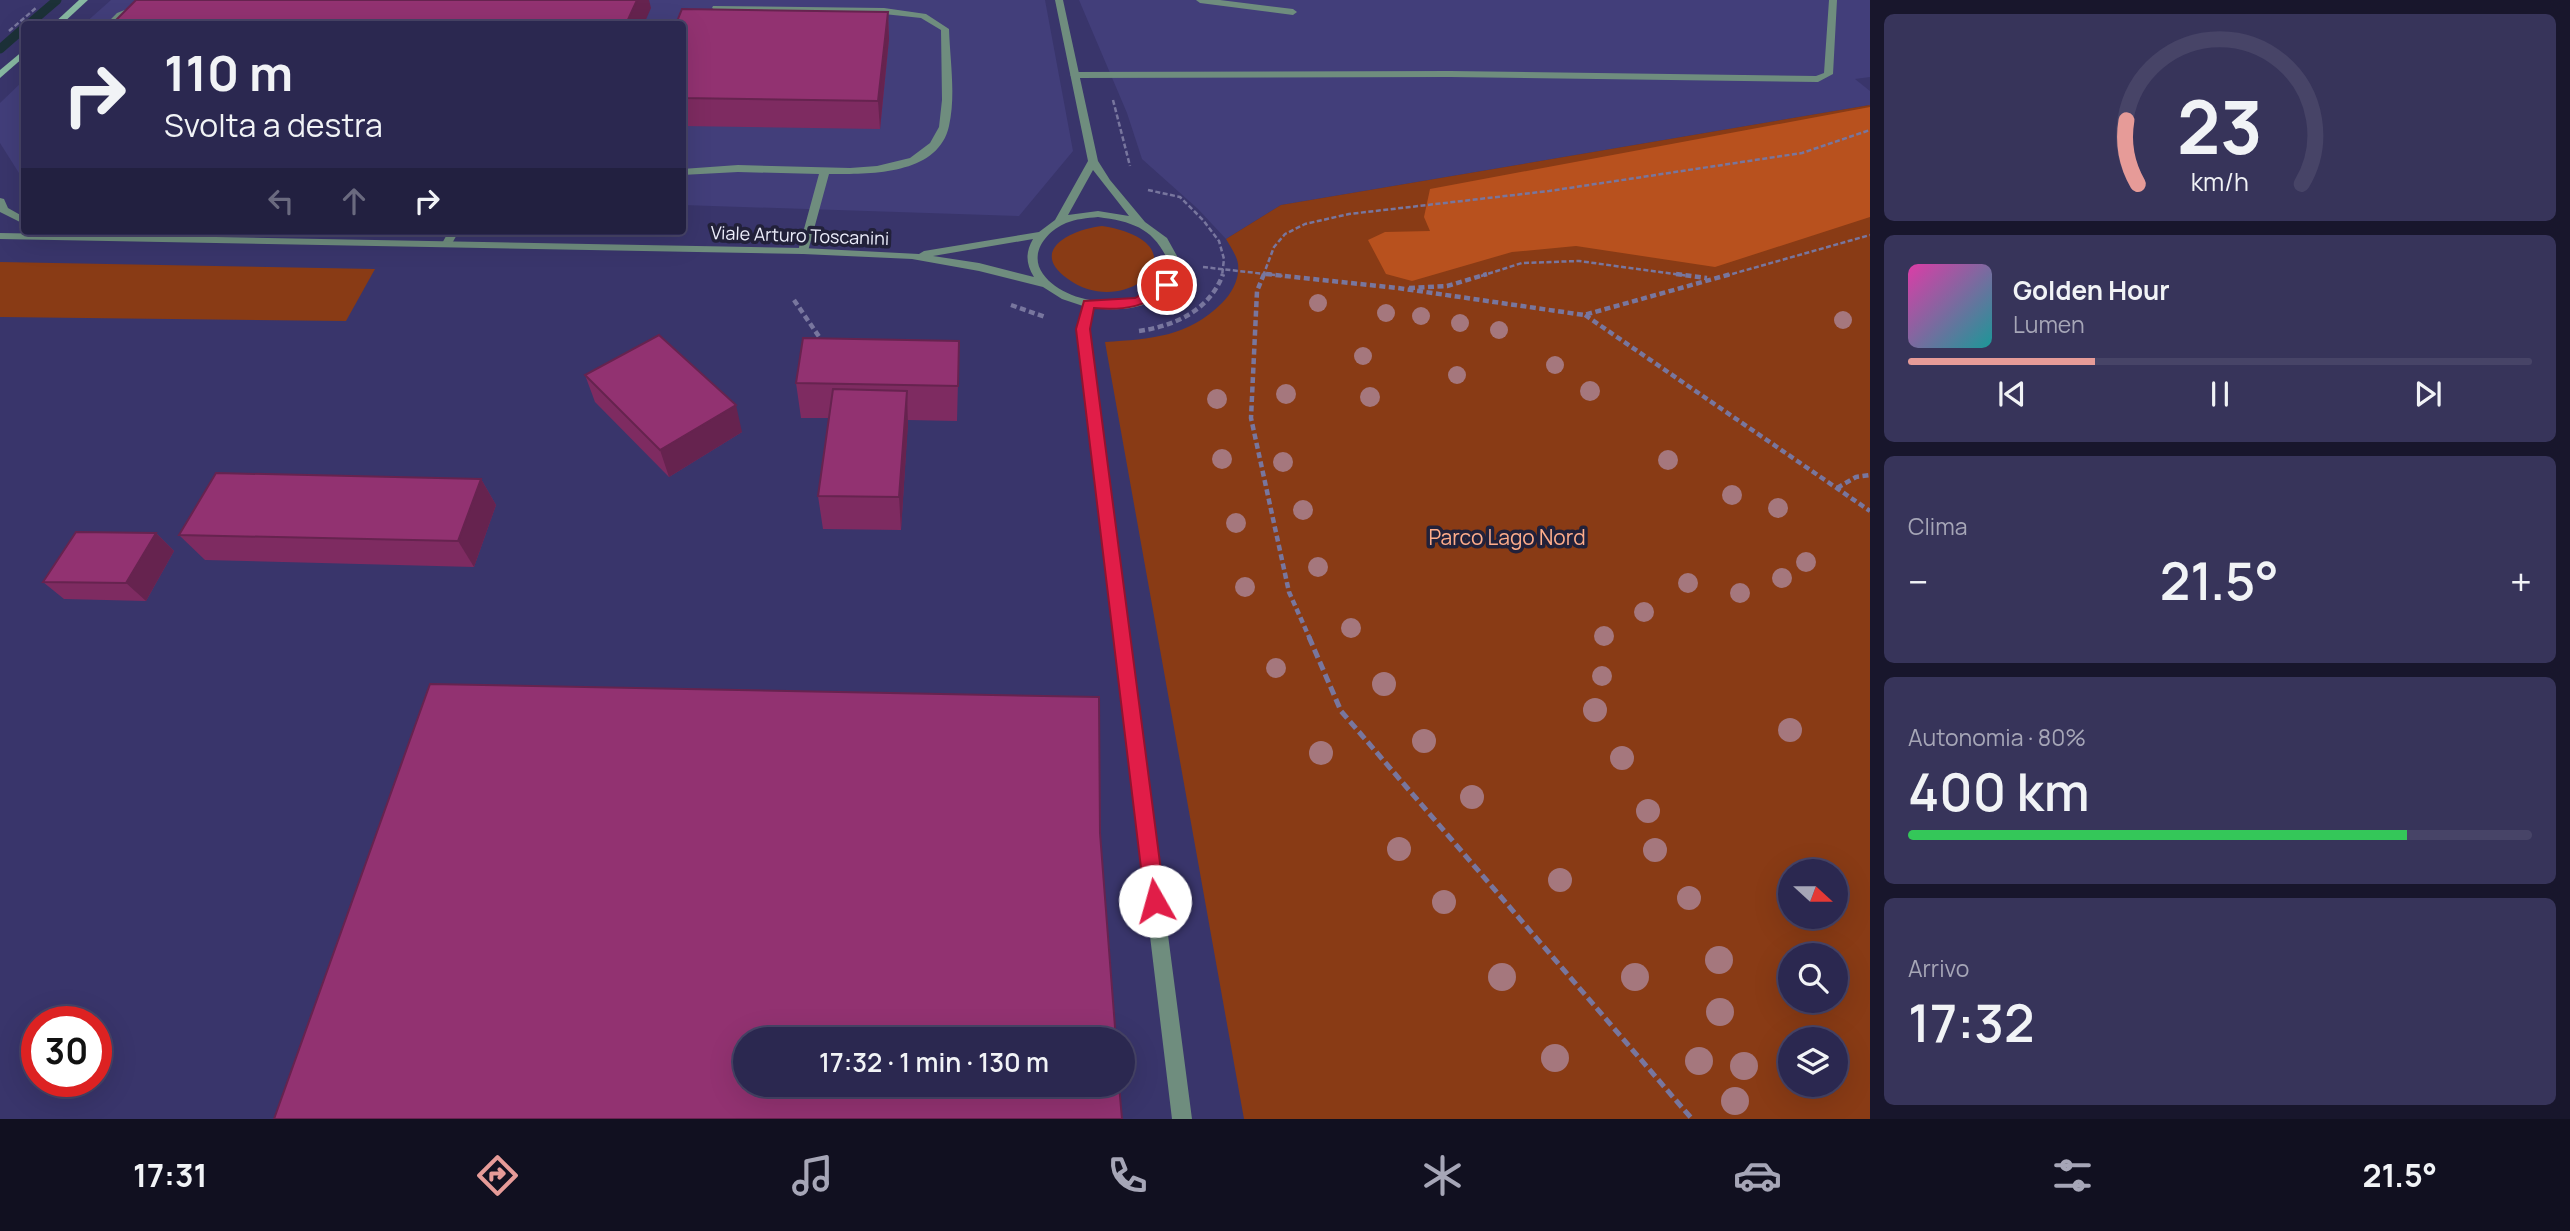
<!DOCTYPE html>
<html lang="it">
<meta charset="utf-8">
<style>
body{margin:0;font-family:Manrope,sans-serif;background:#37345a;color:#f1f3f6;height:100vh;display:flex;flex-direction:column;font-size:26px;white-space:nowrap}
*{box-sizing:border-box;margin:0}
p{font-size:23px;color:#a6a6b7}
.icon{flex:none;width:38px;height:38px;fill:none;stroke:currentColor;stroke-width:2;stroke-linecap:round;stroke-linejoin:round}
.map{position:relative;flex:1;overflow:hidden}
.details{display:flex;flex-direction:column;gap:14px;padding:14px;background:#18162c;width:700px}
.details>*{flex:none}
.guide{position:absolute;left:21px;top:21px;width:665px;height:214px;border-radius:7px;box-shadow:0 7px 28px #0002,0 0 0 2px #474467;background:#2b2850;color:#f1f3f6;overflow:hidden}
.needle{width:46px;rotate:111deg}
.controls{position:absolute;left:1778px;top:859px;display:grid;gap:14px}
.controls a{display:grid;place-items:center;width:70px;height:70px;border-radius:50%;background:#2b2850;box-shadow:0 7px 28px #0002,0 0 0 2px #474467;font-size:35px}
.speed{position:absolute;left:21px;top:1006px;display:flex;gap:14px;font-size:35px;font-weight:700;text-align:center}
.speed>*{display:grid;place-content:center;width:91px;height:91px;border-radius:50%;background:#2b2850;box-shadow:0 7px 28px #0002,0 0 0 2px #474467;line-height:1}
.speed .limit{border:10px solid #d22;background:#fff;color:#111}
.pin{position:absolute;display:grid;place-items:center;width:60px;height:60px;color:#fff;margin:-30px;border:4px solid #fff;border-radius:50%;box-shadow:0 2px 7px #0007}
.me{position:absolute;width:77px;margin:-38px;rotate:353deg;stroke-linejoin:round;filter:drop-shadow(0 0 5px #0008)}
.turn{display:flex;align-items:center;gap:24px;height:147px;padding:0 28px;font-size:32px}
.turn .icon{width:91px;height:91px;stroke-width:2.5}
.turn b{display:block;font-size:49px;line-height:60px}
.lanes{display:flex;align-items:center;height:66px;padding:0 28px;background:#0003;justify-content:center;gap:35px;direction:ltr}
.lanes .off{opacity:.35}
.big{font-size:52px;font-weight:600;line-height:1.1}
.details .widget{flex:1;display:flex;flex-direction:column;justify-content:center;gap:10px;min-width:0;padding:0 24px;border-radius:10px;background:#37345a}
.details .dial{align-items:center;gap:0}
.dial svg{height:182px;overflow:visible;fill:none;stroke:#474467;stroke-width:7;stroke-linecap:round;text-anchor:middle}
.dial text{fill:#f1f3f6;stroke:none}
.song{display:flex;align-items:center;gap:21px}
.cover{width:84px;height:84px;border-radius:10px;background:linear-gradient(135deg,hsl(320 70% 55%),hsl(180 70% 35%))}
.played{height:7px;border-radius:4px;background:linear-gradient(90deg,#e69b98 30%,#474467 30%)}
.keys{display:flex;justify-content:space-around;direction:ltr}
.heat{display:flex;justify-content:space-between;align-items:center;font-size:38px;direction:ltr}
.charge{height:10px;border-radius:5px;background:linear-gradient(90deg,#34c759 80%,#474467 0)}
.trip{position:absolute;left:733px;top:1027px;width:402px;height:70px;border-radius:35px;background:#2b2850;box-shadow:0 7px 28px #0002,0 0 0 2px #474467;font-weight:600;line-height:70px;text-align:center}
.menu{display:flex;height:112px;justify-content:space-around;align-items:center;background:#111020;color:#a6a6b7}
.menu .icon{width:49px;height:49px}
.menu .on{color:#e69b98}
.menu b{font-size:32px;color:#f1f3f6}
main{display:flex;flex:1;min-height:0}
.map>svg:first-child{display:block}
.built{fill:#423e7a}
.green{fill:#893b15;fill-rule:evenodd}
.forest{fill:#b8511e}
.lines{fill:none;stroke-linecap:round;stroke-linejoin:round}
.stream{stroke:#1c3138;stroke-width:9}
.path-far2{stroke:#78769e;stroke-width:2.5;stroke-dasharray:5 2.5;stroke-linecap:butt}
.path-far1{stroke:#78769e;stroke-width:4.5;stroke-dasharray:6 3.5;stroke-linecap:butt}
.path{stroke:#78769e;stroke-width:5;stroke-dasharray:9 4.5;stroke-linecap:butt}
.service{fill:#6f8d7e;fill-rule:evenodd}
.minor{fill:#6f8d7e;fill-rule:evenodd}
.secondary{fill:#88b9a2;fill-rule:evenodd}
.tree{fill:#a5777d}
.wall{fill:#7e2b61}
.shaded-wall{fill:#66234f}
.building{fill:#923271;stroke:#66234f;stroke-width:2}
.route{fill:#e11d48;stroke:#92132f;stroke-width:2}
.labels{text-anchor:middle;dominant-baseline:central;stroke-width:7;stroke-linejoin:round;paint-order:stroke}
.far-street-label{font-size:18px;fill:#edeefc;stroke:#22213a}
.park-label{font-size:21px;fill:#fead8b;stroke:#22213a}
</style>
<main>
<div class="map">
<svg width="1870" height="1119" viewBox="0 0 1870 1119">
<rect width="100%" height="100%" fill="#39356b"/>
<g class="built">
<path d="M111 0H1045L1073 151 1019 216 683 205 682 24H84Z"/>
<path d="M1079 0H1870V77L1855 79 1870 91V105L1281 205 1226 239 1198 209 1142 159 1127 113Z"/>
<path d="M24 80V181L0 143V103Z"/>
</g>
<g class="green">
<path d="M1870 105V1119H1244L1105 342C1151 339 1188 337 1222 303 1232 293 1240 278 1238 264 1237 256 1230 246 1226 239L1281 205ZM1790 872H1836V917H1790ZM1790 956H1836V1001H1790ZM1790 1040H1836V1085H1790Z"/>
<path d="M1102 226C1209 243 1128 323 1068 279 1027 250 1073 229 1102 226Z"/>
<path d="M0 262 375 269 346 321 0 317Z"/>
</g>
<path class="forest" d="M1870 107V217L1715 267 1576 246 1512 252 1412 281 1386 274 1368 240 1385 232 1430 231 1424 217 1430 189Z"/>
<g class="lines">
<g class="stream">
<path d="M29 24 57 0"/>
<path d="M0 49 24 28"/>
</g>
<g class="path-far2">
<path d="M9 31 37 7"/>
<path d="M1113 100 1130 166"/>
<path d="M1148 190 1180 197 1203 220 1219 241 1224 259 1222 276"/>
<path d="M1203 267 1283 276"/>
<path d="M1263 276 1274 247 1285 234 1305 224 1349 214 1549 191 1802 153 1870 130"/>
<path d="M1481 276 1522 263 1579 261 1689 276"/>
<path d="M1725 276 1870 235"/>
</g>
<g class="path-far1">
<path d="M1264 274 1257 291 1251 418 1289 592 1310 639"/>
<path d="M1266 274 1398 288 1584 315 1731 274"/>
<path d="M1676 274 1707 278"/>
<path d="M1409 288 1447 286 1487 274"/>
<path d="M794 300 822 341"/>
<path d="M1011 305 1045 317"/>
<path d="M1585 315 1870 511"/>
<path d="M1139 331C1175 326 1210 310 1223 274"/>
<path d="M1837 488 1856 477 1870 475"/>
</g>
<path class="path" d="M1309 637 1341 711 1692 1119"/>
<g class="service">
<path d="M150 0H162L123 17 115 24H106L117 13Z"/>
<path d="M1196 0H1220L1293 9 1297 12 1293 15 1200 3Z"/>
<path d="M1829 0H1837L1833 74 1818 82 1450 77 1075 78 1070 75 1075 72 1450 71 1816 76 1824 73Z"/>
<path d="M713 6 884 8 926 14 949 29C950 60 956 95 949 126 938 176 868 174 829 174L808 251 803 254 799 253 798 251 819 174 738 172 682 175V169L738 165 850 168 877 166 910 158 930 143 939 127 942 100 941 30 921 18 884 14 716 11 712 8Z"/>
<path d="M449 231H459L450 247H442L441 245Z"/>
</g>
<g class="minor">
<path d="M1055 0H1063L1098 161 1110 180 1145 222 1167 238 1182 265C1179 272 1177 280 1172 286 1155 308 1120 312 1094 308L1089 329 1192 1119H1172L1077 329 1083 306 1062 299 1043 287 979 271 912 259 803 254 0 239V233L803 248 919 254 924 251 1039 232 1055 220 1088 161ZM1093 170 1129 216 1098 211 1068 215ZM1098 217C1135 222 1155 229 1170 265 1168 272 1166 279 1161 284 1134 312 1066 306 1043 274 1028 253 1047 231 1066 223 1076 219 1087 218 1098 217ZM1033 239C1025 253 1026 264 1034 277L979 263 933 256Z"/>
<path d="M0 198 4 199 8 208 24 217V224L0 212Z"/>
</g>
<g class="secondary">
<path d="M79 0H88L62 24H53Z"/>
<path d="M24 50V57L0 78V70Z"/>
</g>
</g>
<g class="tree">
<circle cx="1318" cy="303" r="9"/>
<circle cx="1386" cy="313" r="9"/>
<circle cx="1421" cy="316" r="9"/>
<circle cx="1843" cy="320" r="9"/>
<circle cx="1460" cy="323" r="9"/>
<circle cx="1499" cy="330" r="9"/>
<circle cx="1363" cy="356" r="9"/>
<circle cx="1555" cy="365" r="9"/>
<circle cx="1457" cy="375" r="9"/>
<circle cx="1590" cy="391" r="10"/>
<circle cx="1286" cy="394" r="10"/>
<circle cx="1370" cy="397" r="10"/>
<circle cx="1217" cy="399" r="10"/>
<circle cx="1222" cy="459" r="10"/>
<circle cx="1668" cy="460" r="10"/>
<circle cx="1283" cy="462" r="10"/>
<circle cx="1732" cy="495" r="10"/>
<circle cx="1778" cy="508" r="10"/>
<circle cx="1303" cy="510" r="10"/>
<circle cx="1236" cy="523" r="10"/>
<circle cx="1806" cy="562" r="10"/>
<circle cx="1318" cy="567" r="10"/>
<circle cx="1782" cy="578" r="10"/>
<circle cx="1688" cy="583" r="10"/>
<circle cx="1245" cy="587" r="10"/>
<circle cx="1740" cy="593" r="10"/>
<circle cx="1644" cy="612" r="10"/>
<circle cx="1351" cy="628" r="10"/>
<circle cx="1604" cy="636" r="10"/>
<circle cx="1276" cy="668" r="10"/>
<circle cx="1602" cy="676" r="10"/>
<circle cx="1384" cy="684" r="12"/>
<circle cx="1595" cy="710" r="12"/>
<circle cx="1790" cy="730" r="12"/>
<circle cx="1424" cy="741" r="12"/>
<circle cx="1321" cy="753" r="12"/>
<circle cx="1622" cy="758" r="12"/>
<circle cx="1472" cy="797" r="12"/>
<circle cx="1648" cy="811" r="12"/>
<circle cx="1399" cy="849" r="12"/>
<circle cx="1655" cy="850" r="12"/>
<circle cx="1560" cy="880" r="12"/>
<circle cx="1689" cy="898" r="12"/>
<circle cx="1444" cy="902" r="12"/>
<circle cx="1719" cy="960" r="14"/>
<circle cx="1502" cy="977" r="14"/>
<circle cx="1635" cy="977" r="14"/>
<circle cx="1720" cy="1012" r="14"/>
<circle cx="1555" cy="1058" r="14"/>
<circle cx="1699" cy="1061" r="14"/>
<circle cx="1744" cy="1066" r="14"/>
<circle cx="1735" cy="1101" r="14"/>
</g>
<g class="wall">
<path d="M888 12 889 39 880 129 682 126V24Z"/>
<path d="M959 341 957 421 908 420 901 530 823 529 818 496 829 418H801L796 383Z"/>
<path d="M585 375 742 432 669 477 595 402Z"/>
<path d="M481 479 496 505 474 567 205 560 179 535Z"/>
<path d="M156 533 174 551 146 601 64 599 43 582Z"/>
</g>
<g class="shaded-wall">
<path d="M637 0H649L651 8 644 24H626Z"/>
<path d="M888 12 889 39 880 129 878 101Z"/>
<path d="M907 391 908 425 901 530 899 497Z"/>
<path d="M736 405 742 432 669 477 660 450Z"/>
<path d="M481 479 496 505 474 567 458 541Z"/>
<path d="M156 533 174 551 146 601 126 583Z"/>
</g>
<g class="building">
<path d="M136 0H637L626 24H112Z"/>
<path d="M682 9 888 12 878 101 682 98V24H676Z"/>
<path d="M659 335 736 405 660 450 585 375Z"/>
<path d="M803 338 959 341 958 386 796 383Z"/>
<path d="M833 389 907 391 899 497 818 496Z"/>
<path d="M216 473 481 479 458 541 179 535Z"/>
<path d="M76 532 156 533 126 583 43 582Z"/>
<path d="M430 684 1099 697 1100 833 1116 1040H746V1085H1119L1122 1119H274Z"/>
</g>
<path class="route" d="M1167 280 1172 282V288C1147 306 1125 311 1094 308L1090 329 1165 901 1162 908 1155 911 1148 908 1145 901 1076 329 1084 301 1135 298Z"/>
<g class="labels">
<g class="far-street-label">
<text transform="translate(800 235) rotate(2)">Viale Arturo Toscanini</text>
</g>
<g class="park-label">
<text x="1507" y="537">Parco Lago Nord</text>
</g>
</g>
</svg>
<div class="controls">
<a><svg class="needle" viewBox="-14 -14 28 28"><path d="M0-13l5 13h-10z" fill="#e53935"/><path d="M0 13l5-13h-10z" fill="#a6a6b7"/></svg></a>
<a><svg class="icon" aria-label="search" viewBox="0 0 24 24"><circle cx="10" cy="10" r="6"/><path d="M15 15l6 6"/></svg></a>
<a><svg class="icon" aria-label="layers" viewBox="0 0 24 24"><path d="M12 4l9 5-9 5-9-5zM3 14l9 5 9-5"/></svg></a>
</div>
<div class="speed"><div class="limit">30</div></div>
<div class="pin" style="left:1167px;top:285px;background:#d93025"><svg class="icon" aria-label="arrive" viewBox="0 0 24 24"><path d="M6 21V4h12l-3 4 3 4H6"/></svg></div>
<svg class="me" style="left:1155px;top:901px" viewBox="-20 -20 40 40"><circle r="19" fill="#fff"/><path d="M0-13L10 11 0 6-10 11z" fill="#e11d48"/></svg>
<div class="trip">17:32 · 1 min · 130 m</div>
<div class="guide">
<div class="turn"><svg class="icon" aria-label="right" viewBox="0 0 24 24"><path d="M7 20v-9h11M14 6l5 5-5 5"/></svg><div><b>110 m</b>Svolta a destra</div></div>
<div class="lanes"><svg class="icon off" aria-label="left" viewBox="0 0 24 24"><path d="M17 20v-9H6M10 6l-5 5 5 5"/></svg><svg class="icon off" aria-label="ahead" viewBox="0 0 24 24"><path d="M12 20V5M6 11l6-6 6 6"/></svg><svg class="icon" aria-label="right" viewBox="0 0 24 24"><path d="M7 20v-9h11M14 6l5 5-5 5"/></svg></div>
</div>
</div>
<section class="details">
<div class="widget dial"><svg viewBox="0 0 100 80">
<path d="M14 69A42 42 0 1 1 86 69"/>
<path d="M14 69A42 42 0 0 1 9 41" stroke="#e69b98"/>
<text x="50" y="56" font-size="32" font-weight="700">23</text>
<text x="50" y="72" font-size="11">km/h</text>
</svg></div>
<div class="widget">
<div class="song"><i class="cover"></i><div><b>Golden Hour</b><p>Lumen</p></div></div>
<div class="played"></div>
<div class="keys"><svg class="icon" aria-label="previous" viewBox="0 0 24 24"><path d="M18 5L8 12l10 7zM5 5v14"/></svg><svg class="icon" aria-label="pause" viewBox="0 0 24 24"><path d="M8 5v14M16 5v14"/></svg><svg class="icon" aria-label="next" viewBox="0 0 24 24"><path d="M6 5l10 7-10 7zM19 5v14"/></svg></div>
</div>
<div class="widget"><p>Clima</p>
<div class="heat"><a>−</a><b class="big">21.5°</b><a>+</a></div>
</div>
<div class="widget"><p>Autonomia · 80%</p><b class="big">400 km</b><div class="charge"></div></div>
<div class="widget"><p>Arrivo</p><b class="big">17:32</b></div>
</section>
</main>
<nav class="menu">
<b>17:31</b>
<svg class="icon on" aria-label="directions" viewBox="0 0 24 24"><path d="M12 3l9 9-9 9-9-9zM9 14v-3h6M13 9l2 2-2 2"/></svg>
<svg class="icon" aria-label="music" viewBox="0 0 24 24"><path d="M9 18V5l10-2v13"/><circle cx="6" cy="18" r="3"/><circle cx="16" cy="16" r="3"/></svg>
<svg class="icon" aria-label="phone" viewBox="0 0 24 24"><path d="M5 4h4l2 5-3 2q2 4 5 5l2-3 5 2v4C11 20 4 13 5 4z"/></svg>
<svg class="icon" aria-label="climate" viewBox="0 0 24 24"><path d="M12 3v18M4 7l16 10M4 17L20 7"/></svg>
<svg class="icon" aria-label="car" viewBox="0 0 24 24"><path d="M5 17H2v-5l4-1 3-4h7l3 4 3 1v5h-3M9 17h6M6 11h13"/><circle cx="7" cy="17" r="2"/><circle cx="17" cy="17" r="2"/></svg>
<svg class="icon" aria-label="filters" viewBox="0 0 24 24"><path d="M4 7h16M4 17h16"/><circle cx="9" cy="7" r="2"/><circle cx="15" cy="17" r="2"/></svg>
<b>21.5°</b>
</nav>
